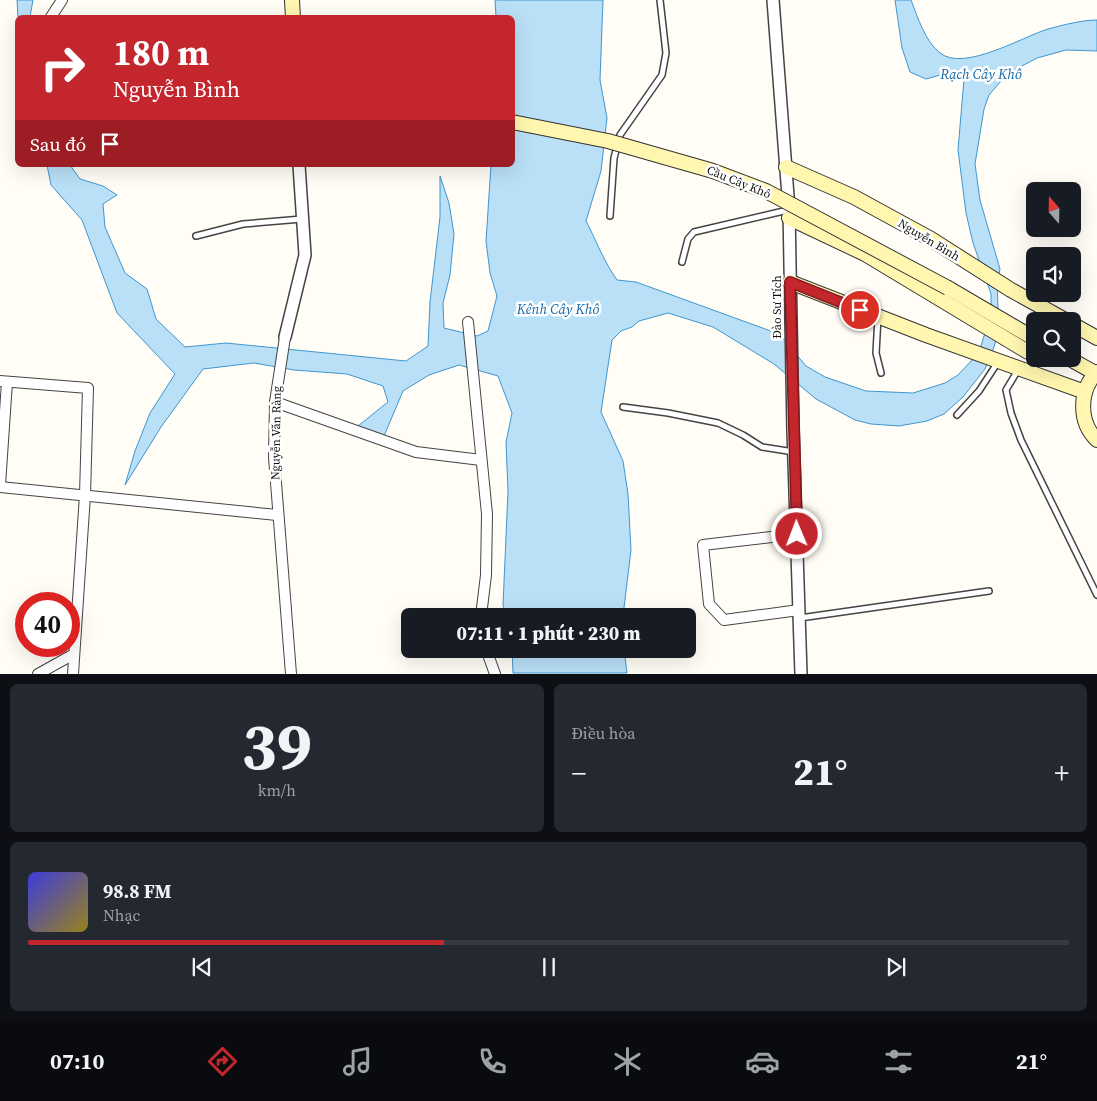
<!DOCTYPE html>
<html lang="vi">
<meta charset="utf-8">
<style>
body{margin:0;font-family:"Source Serif 4",serif;background:#242831;color:#f1f3f6;height:100vh;display:flex;flex-direction:column;font-size:19px;white-space:nowrap}
*{box-sizing:border-box;margin:0}
p{font-size:16px;color:#9ea1a6}
.icon{flex:none;width:28px;height:28px;fill:none;stroke:currentColor;stroke-width:2;stroke-linecap:round;stroke-linejoin:round}
.map{position:relative;height:674px;overflow:hidden}
.details{display:flex;flex-direction:column;gap:10px;padding:10px;background:#0d0f14;flex:1}
.details>*{flex:none}
.hud{position:absolute;left:15px;top:15px;width:500px;height:152px;border-radius:8px;box-shadow:0 5px 20px #0002;background:#c4262e;color:#fff;overflow:hidden}
.needle{width:32px;rotate:340deg}
.fabs{position:absolute;left:1026px;top:182px;display:grid;gap:10px}
.fabs a{display:grid;place-items:center;width:55px;height:55px;border-radius:8px;background:#171b24;box-shadow:0 5px 20px #0002;font-size:25px}
.speed{position:absolute;left:15px;top:592px;display:flex;gap:10px;font-size:25px;font-weight:700;text-align:center}
.speed>*{display:grid;place-content:center;width:65px;height:65px;border-radius:50%;background:#171b24;box-shadow:0 5px 20px #0002;line-height:1}
.speed .limit{border:8px solid #d22;background:#fff;color:#111}
.pin{position:absolute;display:grid;place-items:center;width:42px;height:42px;color:#fff;margin:-21px;border:2px solid #fff;border-radius:50%;box-shadow:0 1px 5px #0007}
.me{position:absolute;width:55px;margin:-28px;rotate:359deg;stroke-linejoin:round;filter:drop-shadow(0 0 4px #0008)}
.turn{display:flex;align-items:center;gap:18px;height:105px;padding:0 15px;font-size:22px}
.turn .icon{width:65px;height:65px;stroke-width:2.5}
.turn b{display:block;font-size:35px;line-height:42px}
.then{display:flex;align-items:center;height:48px;padding:0 15px;background:#0003;gap:10px;font-size:19px}
.big{font-size:38px;font-weight:800;line-height:1.1}
.details .widget{flex:1;display:flex;flex-direction:column;justify-content:center;gap:8px;min-width:0;padding:0 18px;border-radius:8px;background:#242831}
.details .dial{align-items:center;gap:0}
.dial b{font-size:65px;line-height:1}
.song{display:flex;align-items:center;gap:15px}
.cover{width:60px;height:60px;border-radius:8px;background:linear-gradient(135deg,hsl(240 70% 55%),hsl(50 70% 35%))}
.played{height:5px;border-radius:2px;background:linear-gradient(90deg,#c4262e 40%,#363941 40%)}
.keys{display:flex;justify-content:space-around;direction:ltr}
.heat{display:flex;justify-content:space-between;align-items:center;font-size:28px;direction:ltr}
.details .tiles{flex:1;display:grid;gap:10px;grid-template-columns:1fr 1fr}
.widget:last-child{grid-column:span 2}
.trip{position:absolute;left:401px;top:608px;width:295px;height:50px;border-radius:8px;background:#171b24;box-shadow:0 5px 20px #0002;font-weight:800;line-height:50px;text-align:center}
.tab-bar{display:flex;height:80px;justify-content:space-around;align-items:center;background:#090b0e;color:#9ea1a6}
.tab-bar .icon{width:35px;height:35px}
.tab-bar .active{color:#c4262e}
.tab-bar b{font-size:22px;color:#f1f3f6}
.map>svg:first-child{display:block}
.water{fill:#b9e0f7;stroke:#3f96cf}
.lines{fill:none;stroke-linecap:round;stroke-linejoin:round}
.service-casing{stroke:#444;stroke-width:8}
.minor-casing{stroke:#444;stroke-width:12}
.tertiary-casing{stroke:#444;stroke-width:14}
.secondary-casing{stroke:#333;stroke-width:16}
.service{stroke:#fff;stroke-width:5}
.minor{stroke:#fff;stroke-width:10}
.tertiary{stroke:#fff;stroke-width:11}
.secondary{stroke:#fff6b0;stroke-width:14}
.secondary-bridge-casing{stroke:#333;stroke-width:16;stroke-linecap:butt}
.secondary-bridge{stroke:#fff6b0;stroke-width:14}
.route-casing{stroke:#7f191e;stroke-width:12}
.route{stroke:#c4262e;stroke-width:9}
.labels{text-anchor:middle;dominant-baseline:central;stroke-width:5;stroke-linejoin:round;paint-order:stroke}
.street-label{font-size:12px;fill:#111;stroke:#fff}
.water-label{font-size:14px;font-style:italic;fill:#1768a6;stroke:#fff}
</style>
<div class="map">
<svg width="1097" height="674" viewBox="0 0 1097 674">
<rect width="100%" height="100%" fill="#fffdf5"/>
<g class="water">
<path d="M17 0H33L30 17H18Z"/>
<path d="M495 0H603L600 80 607 118 601 171 586 221C596 240 604 262 617 280L636 282 779 334 806 366 825 377 866 391 913 393 945 383 958 375 972 360 981 346 991 313V294L973 243 966 213 958 150 964 79 958 70 926 79 910 72 902 48 895 0H911C918 18 925 41 940 53 964 72 1022 37 1048 29 1063 25 1082 20 1097 20V51L1066 50 1037 58 1007 74 989 95 984 109 975 164 980 200 1000 269 997 285 999 329 994 347 985 369 963 397 944 414 927 421 899 426 871 424 855 420 816 399 774 364 713 327 668 313 639 321 632 327 621 331 612 340 601 412 623 461 628 494 631 550 623 616H506L503 605 508 491 506 442 512 413 498 376 459 365 429 375 403 391 384 436 358 426 388 402 383 386 347 374 294 370 254 363 203 369 161 427 125 485 135 451 150 413 175 374 117 313 82 220 51 185 47 165H70L80 179 103 186 117 195 103 204 105 227 125 273 147 289 156 319 185 347 226 343 406 361 428 346 430 302 440 217V176L449 203 454 234 450 275 443 303 444 328 477 336 488 331 497 296 490 273 486 241 491 165H512V18L496 17Z"/>
<path d="M512 649H624L627 673H513Z"/>
</g>
<g class="lines">
<defs>
<g id="service">
<path d="M610 216 614 158 620 135 662 75 666 53 660 0"/>
<path d="M196 236 243 224 302 219"/>
<path d="M682 262 688 239 694 232 788 210"/>
<path d="M878 317 876 353 881 373"/>
<path d="M1018 370 1006 390 1011 413 1021 440 1097 595"/>
<path d="M623 407 668 413 718 423 743 435 762 447 794 452"/>
<path d="M957 415 979 391 998 362"/>
<path d="M800 618 989 591"/>
</g>
<g id="minor">
<path d="M51 17 62 0"/>
<path d="M468 322 487 514 486 575 481 616"/>
<path d="M285 337 275 402 274 457 291 674"/>
<path d="M0 381 88 388 85 495 73 674"/>
<path d="M275 402 416 452 481 460"/>
<path d="M0 485 7 382"/>
<path d="M0 487 277 515"/>
<path d="M797 534 703 545 709 604 724 620 799 610"/>
<path d="M486 649 495 674"/>
<path d="M38 674 74 654"/>
</g>
<g id="tertiary">
<path d="M773 0 789 209 793 431 801 674"/>
<path d="M285 337 305 255 299 165"/>
</g>
<g id="secondary">
<path d="M292 0 293 18"/>
<path d="M786 167 854 197 931 239 1011 290 1067 321"/>
<path d="M789 218 865 254 1028 352"/>
<path d="M790 282 926 335 1085 392"/>
<path d="M948 288 1035 339"/>
<path d="M1072 324 1097 338"/>
<path d="M1070 359 1095 373"/>
<path d="M1097 372C1079 390 1078 422 1097 440"/>
</g>
</defs>
<use href="#service" class="service-casing"/>
<use href="#minor" class="minor-casing"/>
<use href="#tertiary" class="tertiary-casing"/>
<use href="#secondary" class="secondary-casing"/>
<use href="#service" class="service"/>
<use href="#minor" class="minor"/>
<use href="#tertiary" class="tertiary"/>
<use href="#secondary" class="secondary"/>
<defs>
<path id="secondary-bridge" d="M512 122 608 141 713 171 766 191 948 288"/>
</defs>
<use href="#secondary-bridge" class="secondary-bridge-casing"/>
<use href="#secondary-bridge" class="secondary-bridge"/>
</g>
<g class="lines">
<defs>
<path id="route" d="M797 534 790 282 860 310"/>
</defs>
<use href="#route" class="route-casing"/>
<use href="#route" class="route"/>
</g>
<g class="labels">
<g class="street-label">
<text transform="translate(739 182) rotate(22)">Cầu Cây Khô</text>
<text transform="translate(929 240) rotate(31)">Nguyễn Bình</text>
<text transform="translate(777 307) rotate(-90)">Đào Sư Tích</text>
<text transform="translate(276 433) rotate(-89)">Nguyễn Văn Ràng</text>
</g>
<g class="water-label">
<text x="981" y="74">Rạch Cây Khô</text>
<text x="558" y="309">Kênh Cây Khô</text>
</g>
</g>
</svg>
<div class="fabs">
<a><svg class="needle" viewBox="-14 -14 28 28"><path d="M0-13l5 13h-10z" fill="#e53935"/><path d="M0 13l5-13h-10z" fill="#9ea1a6"/></svg></a>
<a><svg class="icon" aria-label="sound" viewBox="0 0 24 24"><path d="M4 9h4l5-4v14l-5-4H4zM17 9q2 3 0 6"/></svg></a>
<a><svg class="icon" aria-label="search" viewBox="0 0 24 24"><circle cx="10" cy="10" r="6"/><path d="M15 15l6 6"/></svg></a>
</div>
<div class="speed"><div class="limit">40</div></div>
<div class="pin" style="left:860px;top:310px;background:#d93025"><svg class="icon" aria-label="arrive" viewBox="0 0 24 24"><path d="M6 21V4h12l-3 4 3 4H6"/></svg></div>
<svg class="me" style="left:797px;top:534px" viewBox="-20 -20 40 40"><circle r="17" fill="#c4262e" stroke="#fff" stroke-width="3"/><path d="M0-11L8 9 0 5-8 9z" fill="#fff"/></svg>
<div class="trip">07:11 · 1 phút · 230 m</div>
<div class="hud">
<div class="turn"><svg class="icon" aria-label="right" viewBox="0 0 24 24"><path d="M7 20v-9h11M14 6l5 5-5 5"/></svg><div><b>180 m</b>Nguyễn Bình</div></div>
<div class="then">Sau đó<svg class="icon" aria-label="arrive" viewBox="0 0 24 24"><path d="M6 21V4h12l-3 4 3 4H6"/></svg></div>
</div>
</div>
<section class="details">
<div class="tiles">
<div class="widget dial"><b>39</b><p>km/h</p></div>
<div class="widget"><p>Điều hòa</p>
<div class="heat"><a>−</a><b class="big">21°</b><a>+</a></div>
</div>
<div class="widget">
<div class="song"><i class="cover"></i><div><b>98.8 FM</b><p>Nhạc</p></div></div>
<div class="played"></div>
<div class="keys"><svg class="icon" aria-label="previous" viewBox="0 0 24 24"><path d="M18 5L8 12l10 7zM5 5v14"/></svg><svg class="icon" aria-label="pause" viewBox="0 0 24 24"><path d="M8 5v14M16 5v14"/></svg><svg class="icon" aria-label="next" viewBox="0 0 24 24"><path d="M6 5l10 7-10 7zM19 5v14"/></svg></div>
</div>
</div>
</section>
<nav class="tab-bar">
<b>07:10</b>
<svg class="icon active" aria-label="directions" viewBox="0 0 24 24"><path d="M12 3l9 9-9 9-9-9zM9 14v-3h6M13 9l2 2-2 2"/></svg>
<svg class="icon" aria-label="music" viewBox="0 0 24 24"><path d="M9 18V5l10-2v13"/><circle cx="6" cy="18" r="3"/><circle cx="16" cy="16" r="3"/></svg>
<svg class="icon" aria-label="phone" viewBox="0 0 24 24"><path d="M5 4h4l2 5-3 2q2 4 5 5l2-3 5 2v4C11 20 4 13 5 4z"/></svg>
<svg class="icon" aria-label="climate" viewBox="0 0 24 24"><path d="M12 3v18M4 7l16 10M4 17L20 7"/></svg>
<svg class="icon" aria-label="car" viewBox="0 0 24 24"><path d="M5 17H2v-5l4-1 3-4h7l3 4 3 1v5h-3M9 17h6M6 11h13"/><circle cx="7" cy="17" r="2"/><circle cx="17" cy="17" r="2"/></svg>
<svg class="icon" aria-label="filters" viewBox="0 0 24 24"><path d="M4 7h16M4 17h16"/><circle cx="9" cy="7" r="2"/><circle cx="15" cy="17" r="2"/></svg>
<b>21°</b>
</nav>
